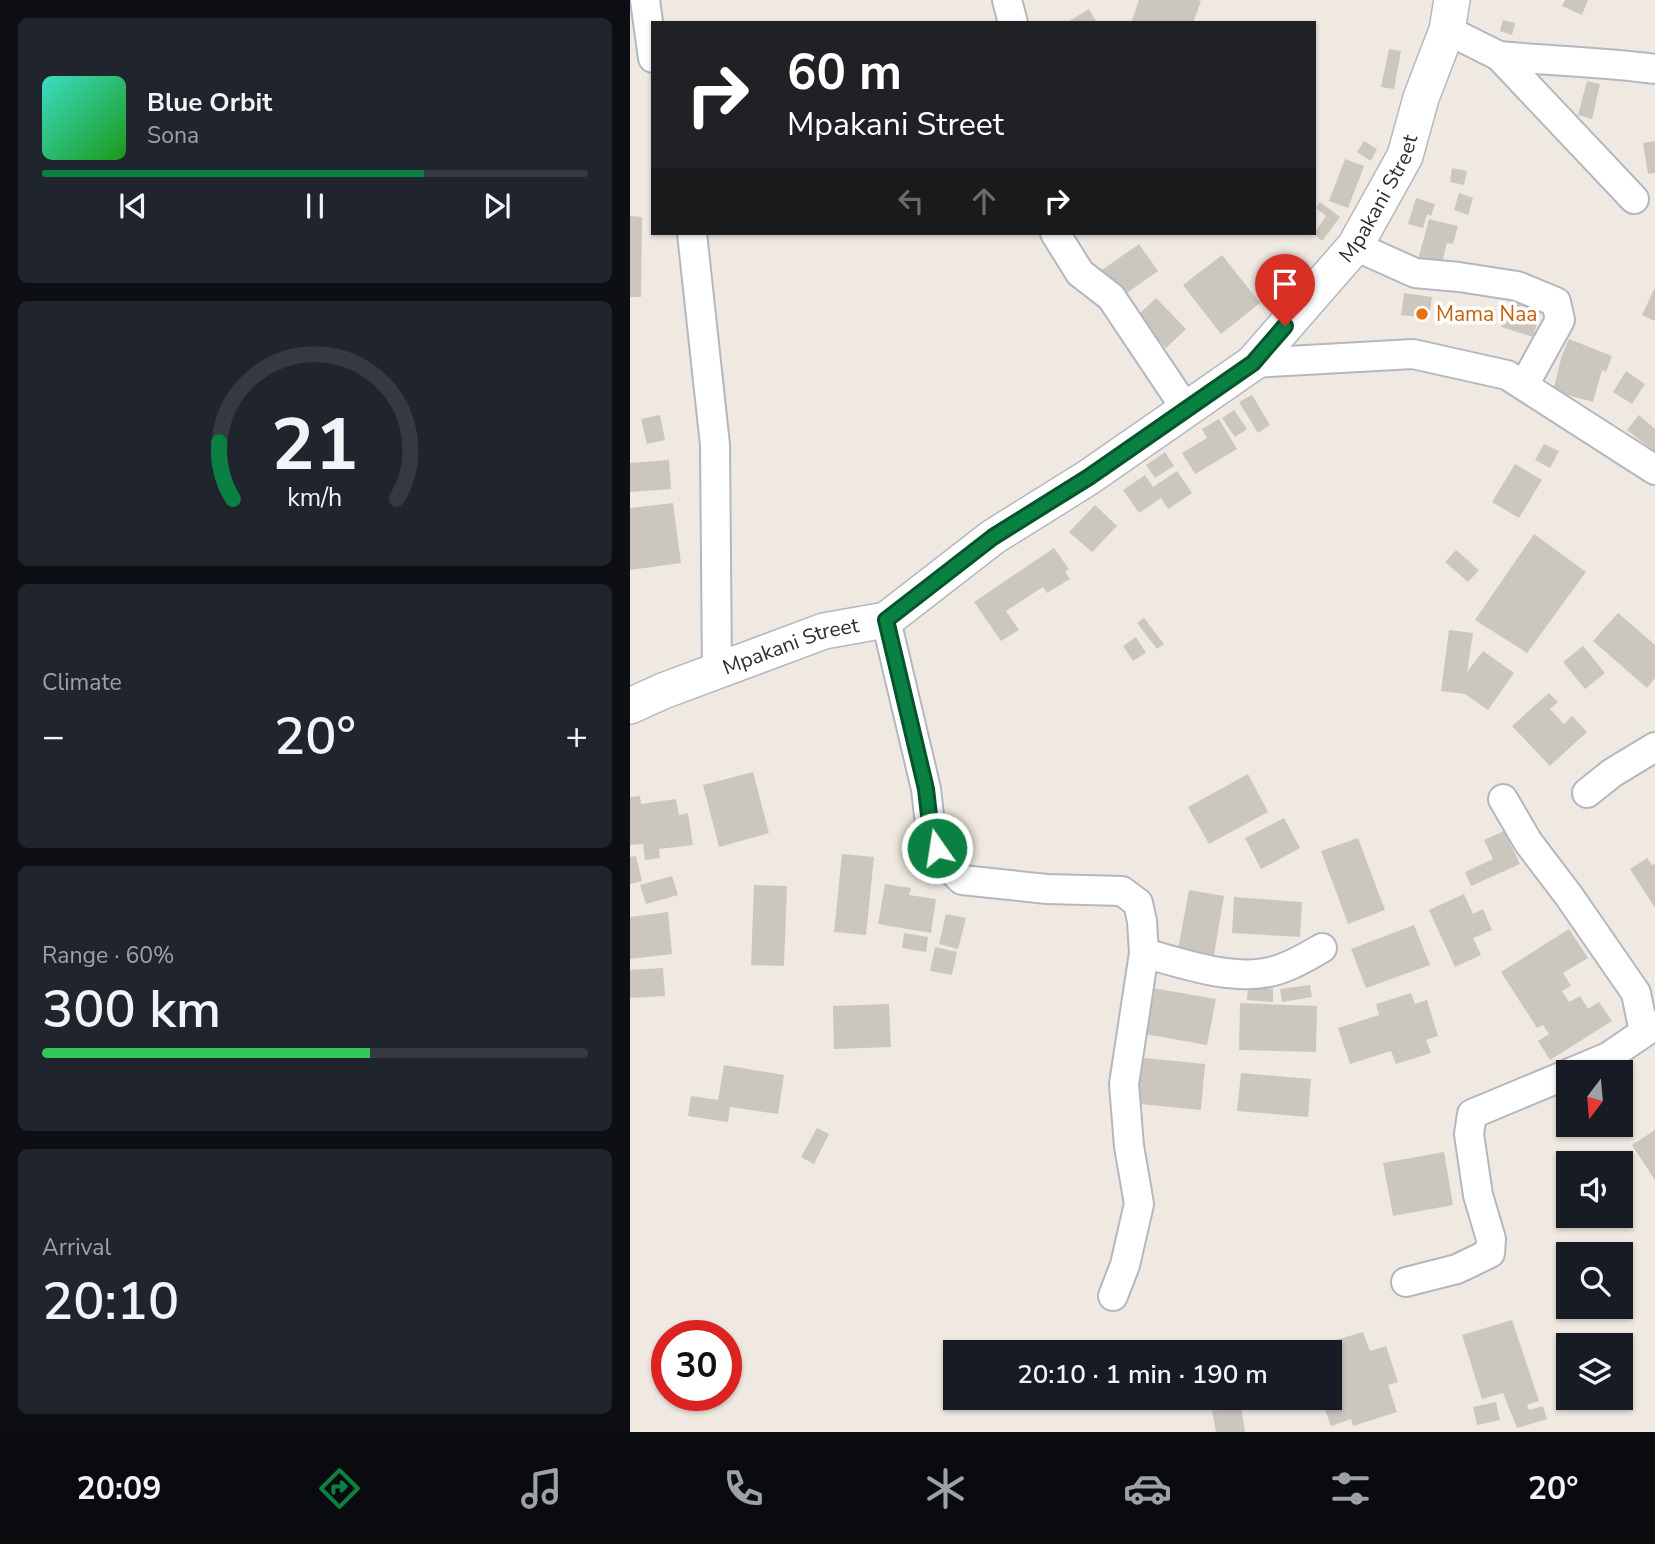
<!DOCTYPE html>
<meta charset="utf-8">
<style>
body{margin:0;font-family:"Nunito Sans",sans-serif;background:#20242c;color:#f1f3f6;height:100vh;display:flex;flex-direction:column;font-size:26px;white-space:nowrap}
*{box-sizing:border-box;margin:0}
p{font-size:23px;color:#9ea1a6}
.icon{flex:none;width:38px;height:38px;fill:none;stroke:currentColor;stroke-width:2;stroke-linecap:round;stroke-linejoin:round}
.map{position:relative;flex:1;overflow:hidden}
.panel{display:flex;flex-direction:column;gap:18px;padding:18px;background:#0d0f14;width:630px}
.panel>*{flex:none}
.top-card{position:absolute;left:21px;top:21px;width:665px;height:214px;border-radius:0px;box-shadow:0 2px 5px #0004;background:#202124;color:#fff;overflow:hidden}
.needle{width:46px;rotate:196deg}
.tools{position:absolute;left:926px;top:1060px;display:grid;gap:14px}
.tools a{display:grid;place-items:center;width:77px;height:77px;border-radius:0px;background:#171b24;box-shadow:0 2px 5px #0004;font-size:35px}
.speed{position:absolute;left:21px;top:1320px;display:flex;gap:14px;font-size:35px;font-weight:700;text-align:center}
.speed>*{display:grid;place-content:center;width:91px;height:91px;border-radius:50%;background:#171b24;box-shadow:0 2px 5px #0004;line-height:1}
.speed .limit{border:10px solid #d22;background:#fff;color:#111}
.pin{position:absolute;display:grid;place-items:center;width:60px;height:60px;color:#fff;margin:-72px -30px;border-radius:50% 50% 50% 0;rotate:-45deg;box-shadow:0 0 7px #0007}
.pin .icon{rotate:45deg}
.me{position:absolute;width:77px;margin:-38px;rotate:347deg;stroke-linejoin:round;filter:drop-shadow(0 0 5px #0008)}
.turn{display:flex;align-items:center;gap:24px;height:147px;padding:0 21px;font-size:32px}
.turn .icon{width:91px;height:91px;stroke-width:2.5}
.turn b{display:block;font-size:49px;line-height:60px}
.lanes{display:flex;align-items:center;height:66px;padding:0 21px;background:#0003;justify-content:center;gap:35px;direction:ltr}
.lanes .off{opacity:.35}
.big{font-size:52px;font-weight:600;line-height:1.1}
.panel .tile{flex:1;display:flex;flex-direction:column;justify-content:center;gap:10px;min-width:0;padding:0 24px;border-radius:10px;background:#20242c}
.panel .dial{align-items:center;gap:0}
.dial svg{height:182px;overflow:visible;fill:none;stroke:#363941;stroke-width:7;stroke-linecap:round;text-anchor:middle}
.dial text{fill:#f1f3f6;stroke:none}
.song{display:flex;align-items:center;gap:21px}
.cover{width:84px;height:84px;border-radius:10px;background:linear-gradient(135deg,hsl(170 70% 55%),hsl(120 70% 35%))}
.played{height:7px;border-radius:4px;background:linear-gradient(90deg,#0b8043 70%,#363941 70%)}
.keys{display:flex;justify-content:space-around;direction:ltr}
.heat{display:flex;justify-content:space-between;align-items:center;font-size:38px;direction:ltr}
.charge{height:10px;border-radius:5px;background:linear-gradient(90deg,#34c759 60%,#363941 0)}
.trip{position:absolute;left:313px;top:1340px;width:399px;height:70px;border-radius:0px;background:#171b24;box-shadow:0 2px 5px #0004;font-weight:600;line-height:70px;text-align:center}
.dock{display:flex;height:112px;justify-content:space-around;align-items:center;background:#090b0e;color:#9ea1a6}
.dock .icon{width:49px;height:49px}
.dock .on{color:#0b8043}
.dock b{font-size:32px;color:#f1f3f6}
main{display:flex;flex:1;min-height:0}
.map>svg:first-child{display:block}
.building{fill:#cbc7bf}
.lines{fill:none;stroke-linecap:round;stroke-linejoin:round}
.minor-casing{stroke:#b4b7c1;stroke-width:32}
.tertiary-casing{stroke:#b4b7c1;stroke-width:38}
.minor{stroke:#fff;stroke-width:28}
.tertiary{stroke:#fff;stroke-width:35}
.route-casing{stroke:#07532c;stroke-width:18}
.route{stroke:#0b8043;stroke-width:12}
.food-dot{fill:#e8710a;stroke:#fff;stroke-width:2.5}
.labels{text-anchor:middle;dominant-baseline:central;stroke-width:7;stroke-linejoin:round;paint-order:stroke}
.street-label{font-size:21px;fill:#2e2e2e;stroke:#fff}
.food-label{font-size:21px;fill:#c56008;stroke:#fff;text-anchor:start}
</style>
<main>
<section class="panel">
<div class="tile">
<div class="song"><i class="cover"></i><div><b>Blue Orbit</b><p>Sona</p></div></div>
<div class="played"></div>
<div class="keys"><svg class="icon" aria-label="previous" viewBox="0 0 24 24"><path d="M18 5L8 12l10 7zM5 5v14"/></svg><svg class="icon" aria-label="pause" viewBox="0 0 24 24"><path d="M8 5v14M16 5v14"/></svg><svg class="icon" aria-label="next" viewBox="0 0 24 24"><path d="M6 5l10 7-10 7zM19 5v14"/></svg></div>
</div>
<div class="tile dial"><svg viewBox="0 0 100 80">
<path d="M14 69A42 42 0 1 1 86 69"/>
<path d="M14 69A42 42 0 0 1 8 44" stroke="#0b8043"/>
<text x="50" y="56" font-size="32" font-weight="700">21</text>
<text x="50" y="72" font-size="11">km/h</text>
</svg></div>
<div class="tile"><p>Climate</p>
<div class="heat"><a>−</a><b class="big">20°</b><a>+</a></div>
</div>
<div class="tile"><p>Range · 60%</p><b class="big">300 km</b><div class="charge"></div></div>
<div class="tile"><p>Arrival</p><b class="big">20:10</b></div>
</section>
<div class="map">
<svg width="1025" height="1432" viewBox="0 0 1025 1432">
<rect width="100%" height="100%" fill="#efe9e1"/>
<g class="building">
<path d="M509 0H567L571 1 563 23H501Z"/>
<path d="M935 0H958L952 15 932 6Z"/>
<path d="M459 9 467 23H436Z"/>
<path d="M873 20 885 23 882 35 870 31Z"/>
<path d="M759 49 771 51 764 89 751 87Z"/>
<path d="M957 81 970 84 962 119 948 115Z"/>
<path d="M734 141 747 149 741 161 727 152Z"/>
<path d="M1025 141V173L1018 174 1013 143Z"/>
<path d="M715 159 734 166 718 208 699 201Z"/>
<path d="M822 168 837 171 834 185 820 182Z"/>
<path d="M829 193 843 198 838 215 824 210Z"/>
<path d="M786 198 805 204 801 216 797 214 793 228 778 224Z"/>
<path d="M690 202 710 217 692 241 684 234 696 216 686 208Z"/>
<path d="M0 216 12 217 11 297H0Z"/>
<path d="M799 219 828 226 823 244 817 243 811 266 788 260Z"/>
<path d="M509 244 528 271 491 297 472 270Z"/>
<path d="M592 255 630 303 591 334 553 285Z"/>
<path d="M1025 287V321L1012 315Z"/>
<path d="M774 293 802 297 799 318 771 315Z"/>
<path d="M526 298 556 329 536 348 506 317Z"/>
<path d="M880 298 912 307 903 337 871 327Z"/>
<path d="M939 339 982 356 976 372 972 370 963 402 923 391 932 355Z"/>
<path d="M996 371 1015 384 1002 404 983 392Z"/>
<path d="M622 395 640 425 628 433 609 402Z"/>
<path d="M604 410 617 429 605 437 592 418Z"/>
<path d="M30 415 35 440 17 444 11 419Z"/>
<path d="M1009 415 1025 429V452L997 430Z"/>
<path d="M589 419 607 449 565 474 552 453 577 438 572 429Z"/>
<path d="M914 444 929 451 920 468 905 460Z"/>
<path d="M535 452 544 466 525 478 516 465Z"/>
<path d="M39 460 41 489 0 492V463Z"/>
<path d="M885 464 912 480 889 518 862 502Z"/>
<path d="M547 471 562 493 538 509 531 498 509 513 493 490 515 475 523 487Z"/>
<path d="M43 503 51 563 0 570V508Z"/>
<path d="M465 505 487 526 462 552 439 532Z"/>
<path d="M904 534 956 572 897 653 845 620Z"/>
<path d="M424 548 439 569 435 572 440 579 417 593 413 587 376 611 389 630 371 641 344 602Z"/>
<path d="M826 550 849 570 838 582 815 562Z"/>
<path d="M988 613 1025 645V678L1017 688 963 641Z"/>
<path d="M514 618 534 644 527 649 507 623Z"/>
<path d="M819 630 843 633 837 672 853 651 884 673 858 710 835 694 811 691Z"/>
<path d="M506 637 516 653 503 661 493 646Z"/>
<path d="M953 646 975 673 955 689 933 662Z"/>
<path d="M919 693 928 702 920 709 934 724 942 716 957 732 920 766 882 726Z"/>
<path d="M123 772 139 833 89 847 73 785Z"/>
<path d="M618 774 638 812 579 844 558 807Z"/>
<path d="M10 796 11 804 46 799 49 815 58 813 63 845 29 849 30 858 15 860 13 844 0 845V797Z"/>
<path d="M654 818 670 848 631 869 615 838Z"/>
<path d="M874 831 890 864 841 886 835 872 863 859 854 840Z"/>
<path d="M728 838 755 910 718 924 691 851Z"/>
<path d="M212 854 244 857 236 935 204 932Z"/>
<path d="M6 856 12 881 0 884V857Z"/>
<path d="M1017 858 1022 865 1025 864V908L1000 869Z"/>
<path d="M42 876 48 895 16 904 10 885Z"/>
<path d="M255 884 281 888 279 895 306 899 301 933 248 924Z"/>
<path d="M124 885 157 886 154 966 121 965Z"/>
<path d="M559 890 594 896 584 955 548 949Z"/>
<path d="M834 894 843 914 853 909 862 930 843 938 851 955 825 967 799 910Z"/>
<path d="M604 897 672 902 670 937 602 933Z"/>
<path d="M38 912 42 954 0 959V917Z"/>
<path d="M316 914 336 918 328 949 309 944Z"/>
<path d="M784 925 800 965 736 988 721 949Z"/>
<path d="M939 929 958 958 933 973 941 986 932 991 939 1002 950 996 958 1009 969 1002 982 1021 920 1060 908 1041 919 1034 913 1025 907 1028 871 972Z"/>
<path d="M274 933 298 937 296 952 272 948Z"/>
<path d="M305 947 327 952 322 975 300 971Z"/>
<path d="M33 968 35 996 0 998V970Z"/>
<path d="M680 985 682 997 652 1002 650 989Z"/>
<path d="M517 987 586 999 577 1045 509 1033Z"/>
<path d="M618 987 643 989V1002L617 1000Z"/>
<path d="M781 993 785 1004 797 1000 808 1036 796 1040 801 1053 766 1064 761 1051 720 1064 708 1028 749 1015 746 1004Z"/>
<path d="M610 1003 687 1006 686 1052 609 1050Z"/>
<path d="M259 1004 261 1047 204 1049 203 1006Z"/>
<path d="M505 1057 575 1064 571 1110 500 1103Z"/>
<path d="M94 1065 154 1075 148 1114 100 1107 98 1122 58 1116 61 1096 88 1100Z"/>
<path d="M611 1073 681 1079 678 1117 607 1111Z"/>
<path d="M187 1128 199 1134 184 1164 171 1157Z"/>
<path d="M1025 1130V1180L1002 1145Z"/>
<path d="M814 1152 823 1205 763 1216 753 1163Z"/>
<path d="M984 1247 985 1255H945V1253Z"/>
<path d="M938 1254V1307H990L992 1297 994 1307 996 1309 937 1318 927 1256Z"/>
<path d="M882 1320 909 1401 897 1405 899 1410 913 1406 917 1419 887 1428 873 1393 852 1399 832 1335Z"/>
<path d="M733 1332 740 1351 756 1346 768 1382 758 1385 767 1412 723 1426 721 1419 701 1426 691 1398H700V1369L704 1367 696 1343Z"/>
<path d="M575 1398H610V1399L579 1409Z"/>
<path d="M866 1402 870 1420 847 1425 843 1407Z"/>
<path d="M611 1406 615 1432H586L582 1411Z"/>
</g>
<g class="lines">
<defs>
<g id="minor">
<path d="M15 0 23 58"/>
<path d="M377 0 383 23"/>
<path d="M817 30 869 56 1004 199"/>
<path d="M869 56C921 61 974 62 1025 69"/>
<path d="M62 233 85 445 87 672"/>
<path d="M425 233 450 273 481 297 556 409"/>
<path d="M725 246 785 273 829 277 887 286 926 302 930 320 894 385"/>
<path d="M623 363 783 354 877 375 1025 470"/>
<path d="M256 620 296 789 301 833 313 862 332 880 417 889 492 891 508 903 512 921 514 953 494 1084 499 1146 509 1204 495 1265 483 1296"/>
<path d="M957 793 982 773 1025 747"/>
<path d="M873 799 898 842 939 896 1006 993 1014 1032"/>
<path d="M514 953C555 964 611 985 653 968 667 963 680 955 692 948"/>
<path d="M940 1073 978 1057 1025 1025"/>
<path d="M776 1282 827 1269 860 1253 861 1239 848 1195 839 1134 842 1114 938 1074"/>
</g>
<g id="tertiary">
<path id="s1" d="M0 706 33 691 194 631 256 620 363 537 459 477 623 363 725 246 775 156 791 98 817 30 822 0"/>
</g>
</defs>
<use href="#minor" class="minor-casing"/>
<use href="#tertiary" class="tertiary-casing"/>
<use href="#minor" class="minor"/>
<use href="#tertiary" class="tertiary"/>
</g>
<g class="lines">
<defs>
<path id="route" d="M307 848 301 833 296 789 256 620 363 537 459 477 623 363 655 326"/>
</defs>
<use href="#route" class="route-casing"/>
<use href="#route" class="route"/>
</g>
<circle class="food-dot" cx="792" cy="314" r="7"/>
<g class="labels">
<g class="street-label">
<text stroke="none"><textPath href="#s1" startOffset="928">Mpakani Street</textPath></text>
<text stroke="none"><textPath href="#s1" startOffset="172">Mpakani Street</textPath></text>
</g>
<g class="food-label">
<text x="806" y="314">Mama Naa</text>
</g>
</g>
</svg>
<div class="tools">
<a><svg class="needle" viewBox="-14 -14 28 28"><path d="M0-13l5 13h-10z" fill="#e53935"/><path d="M0 13l5-13h-10z" fill="#9ea1a6"/></svg></a>
<a><svg class="icon" aria-label="sound" viewBox="0 0 24 24"><path d="M4 9h4l5-4v14l-5-4H4zM17 9q2 3 0 6"/></svg></a>
<a><svg class="icon" aria-label="search" viewBox="0 0 24 24"><circle cx="10" cy="10" r="6"/><path d="M15 15l6 6"/></svg></a>
<a><svg class="icon" aria-label="layers" viewBox="0 0 24 24"><path d="M12 4l9 5-9 5-9-5zM3 14l9 5 9-5"/></svg></a>
</div>
<div class="speed"><div class="limit">30</div></div>
<div class="pin" style="left:655px;top:326px;background:#d93025"><svg class="icon" aria-label="arrive" viewBox="0 0 24 24"><path d="M6 21V4h12l-3 4 3 4H6"/></svg></div>
<svg class="me" style="left:307px;top:848px" viewBox="-20 -20 40 40"><circle r="17" fill="#0b8043" stroke="#fff" stroke-width="3"/><path d="M0-11L8 9 0 5-8 9z" fill="#fff"/></svg>
<div class="trip">20:10 · 1 min · 190 m</div>
<div class="top-card">
<div class="turn"><svg class="icon" aria-label="right" viewBox="0 0 24 24"><path d="M7 20v-9h11M14 6l5 5-5 5"/></svg><div><b>60 m</b>Mpakani Street</div></div>
<div class="lanes"><svg class="icon off" aria-label="left" viewBox="0 0 24 24"><path d="M17 20v-9H6M10 6l-5 5 5 5"/></svg><svg class="icon off" aria-label="ahead" viewBox="0 0 24 24"><path d="M12 20V5M6 11l6-6 6 6"/></svg><svg class="icon" aria-label="right" viewBox="0 0 24 24"><path d="M7 20v-9h11M14 6l5 5-5 5"/></svg></div>
</div>
</div>
</main>
<nav class="dock">
<b>20:09</b>
<svg class="icon on" aria-label="directions" viewBox="0 0 24 24"><path d="M12 3l9 9-9 9-9-9zM9 14v-3h6M13 9l2 2-2 2"/></svg>
<svg class="icon" aria-label="music" viewBox="0 0 24 24"><path d="M9 18V5l10-2v13"/><circle cx="6" cy="18" r="3"/><circle cx="16" cy="16" r="3"/></svg>
<svg class="icon" aria-label="phone" viewBox="0 0 24 24"><path d="M5 4h4l2 5-3 2q2 4 5 5l2-3 5 2v4C11 20 4 13 5 4z"/></svg>
<svg class="icon" aria-label="climate" viewBox="0 0 24 24"><path d="M12 3v18M4 7l16 10M4 17L20 7"/></svg>
<svg class="icon" aria-label="car" viewBox="0 0 24 24"><path d="M5 17H2v-5l4-1 3-4h7l3 4 3 1v5h-3M9 17h6M6 11h13"/><circle cx="7" cy="17" r="2"/><circle cx="17" cy="17" r="2"/></svg>
<svg class="icon" aria-label="filters" viewBox="0 0 24 24"><path d="M4 7h16M4 17h16"/><circle cx="9" cy="7" r="2"/><circle cx="15" cy="17" r="2"/></svg>
<b>20°</b>
</nav>
